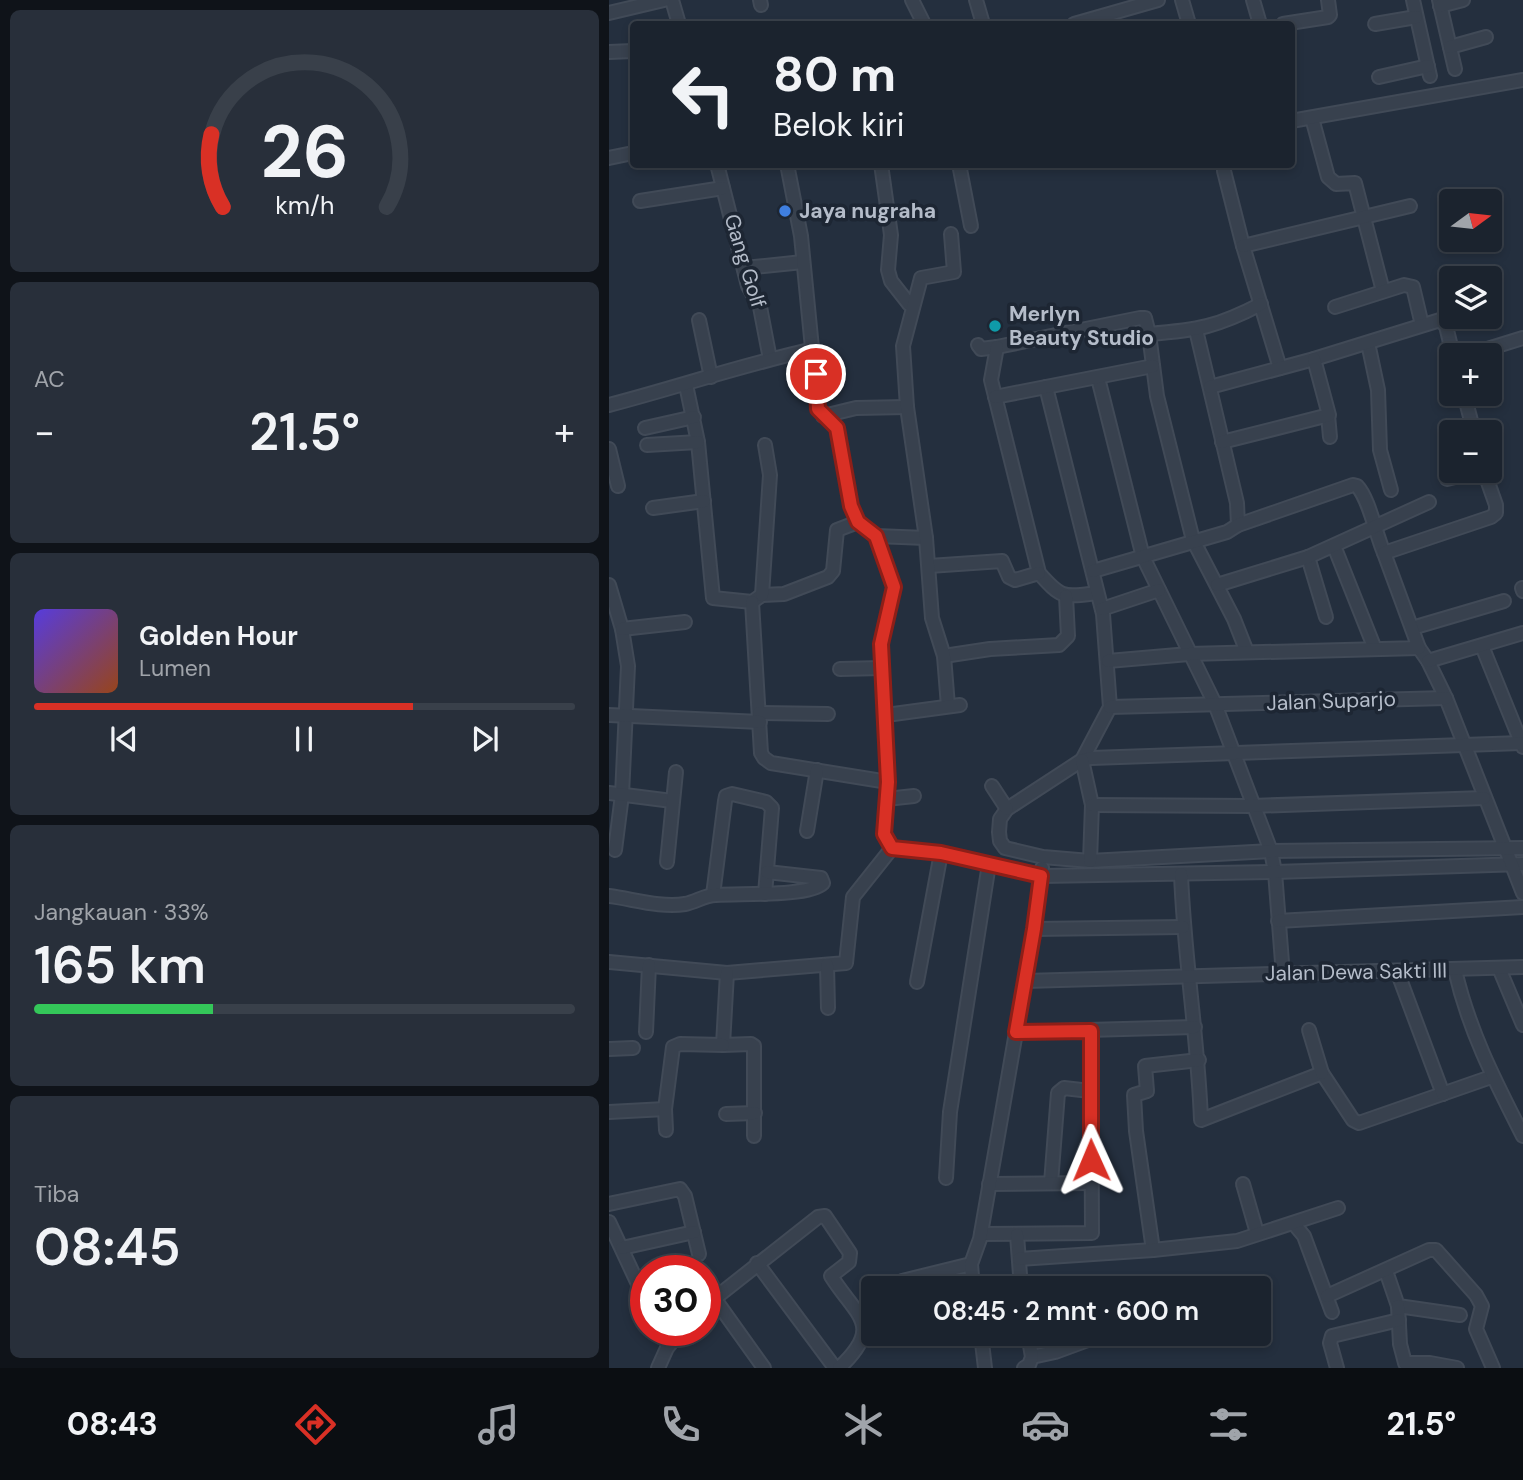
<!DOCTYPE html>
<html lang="id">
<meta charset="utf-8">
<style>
body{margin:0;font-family:"DM Sans",sans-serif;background:#282f3a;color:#f1f3f6;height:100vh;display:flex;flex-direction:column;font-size:26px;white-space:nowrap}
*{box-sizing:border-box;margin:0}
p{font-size:23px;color:#a0a4aa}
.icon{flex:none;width:38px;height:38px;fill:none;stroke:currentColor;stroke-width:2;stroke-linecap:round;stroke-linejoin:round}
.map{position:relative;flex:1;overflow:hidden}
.panel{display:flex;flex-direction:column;gap:10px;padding:10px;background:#0f1319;width:609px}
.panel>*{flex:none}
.guide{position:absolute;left:21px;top:21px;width:665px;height:147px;border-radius:7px;box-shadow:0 4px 10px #0003,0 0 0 2px #39404a;background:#1b232e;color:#f1f3f6;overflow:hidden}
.needle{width:46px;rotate:75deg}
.controls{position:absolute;left:830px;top:189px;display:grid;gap:14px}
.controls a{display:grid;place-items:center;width:63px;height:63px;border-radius:7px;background:#1b232e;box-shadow:0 4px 10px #0003,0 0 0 2px #39404a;font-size:35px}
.speed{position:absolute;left:21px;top:1255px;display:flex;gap:14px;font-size:35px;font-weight:700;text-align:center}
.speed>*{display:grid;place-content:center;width:91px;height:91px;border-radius:50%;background:#1b232e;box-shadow:0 4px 10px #0003,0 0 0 2px #39404a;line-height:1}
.speed .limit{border:10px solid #d22;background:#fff;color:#111}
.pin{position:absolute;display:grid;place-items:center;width:60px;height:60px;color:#fff;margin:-30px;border:4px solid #fff;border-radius:50%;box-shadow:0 2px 7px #0007}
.me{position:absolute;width:77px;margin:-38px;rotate:359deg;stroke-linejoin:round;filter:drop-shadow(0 0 5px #0008)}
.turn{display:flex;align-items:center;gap:24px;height:147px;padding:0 28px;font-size:32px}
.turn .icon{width:91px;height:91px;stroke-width:2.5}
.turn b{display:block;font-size:49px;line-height:60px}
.big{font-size:52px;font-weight:600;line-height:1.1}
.panel .tile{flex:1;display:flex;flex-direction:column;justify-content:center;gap:10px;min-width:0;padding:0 24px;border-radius:10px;background:#282f3a}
.panel .dial{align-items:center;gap:0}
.dial svg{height:182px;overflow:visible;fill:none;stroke:#39404a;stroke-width:7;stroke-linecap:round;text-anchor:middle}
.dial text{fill:#f1f3f6;stroke:none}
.song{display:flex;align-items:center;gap:21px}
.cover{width:84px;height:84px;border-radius:10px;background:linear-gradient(135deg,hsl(250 70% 55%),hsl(20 70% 35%))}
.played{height:7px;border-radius:4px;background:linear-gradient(90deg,#d93025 70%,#39404a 70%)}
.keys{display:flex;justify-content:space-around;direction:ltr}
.heat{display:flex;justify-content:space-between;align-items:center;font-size:38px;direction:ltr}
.charge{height:10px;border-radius:5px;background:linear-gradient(90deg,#34c759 33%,#39404a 0)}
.trip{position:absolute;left:252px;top:1276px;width:410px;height:70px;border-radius:7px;background:#1b232e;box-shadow:0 4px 10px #0003,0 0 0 2px #39404a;font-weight:600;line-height:70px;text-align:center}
.tab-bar{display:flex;height:112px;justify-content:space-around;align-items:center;background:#0b0e12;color:#a0a4aa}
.tab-bar .icon{width:49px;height:49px}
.tab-bar .on{color:#d93025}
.tab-bar b{font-size:32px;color:#f1f3f6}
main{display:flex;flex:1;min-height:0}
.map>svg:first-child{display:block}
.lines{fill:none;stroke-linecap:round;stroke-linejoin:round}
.minor-casing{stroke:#414a57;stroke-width:16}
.minor{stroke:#38414e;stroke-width:12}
.route-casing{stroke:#8d1f18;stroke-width:18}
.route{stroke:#d93025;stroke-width:12}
.shop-dot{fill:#3f7fe0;stroke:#1d2633;stroke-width:2.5}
.culture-dot{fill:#0f9aa8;stroke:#1d2633;stroke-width:2.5}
.labels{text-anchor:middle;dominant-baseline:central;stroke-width:7;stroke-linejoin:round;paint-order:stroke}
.poi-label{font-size:21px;font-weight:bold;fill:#b4bcc9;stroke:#1d2633;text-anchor:start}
.street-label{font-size:21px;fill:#b4bcc9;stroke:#1d2633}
</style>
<main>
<section class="panel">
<div class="tile dial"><svg viewBox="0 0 100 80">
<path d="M14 69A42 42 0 1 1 86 69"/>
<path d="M14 69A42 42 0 0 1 9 37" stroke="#d93025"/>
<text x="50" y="56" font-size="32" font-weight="700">26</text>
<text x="50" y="72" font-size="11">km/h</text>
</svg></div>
<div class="tile"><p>AC</p>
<div class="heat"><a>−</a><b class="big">21.5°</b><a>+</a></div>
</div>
<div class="tile">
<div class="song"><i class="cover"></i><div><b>Golden Hour</b><p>Lumen</p></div></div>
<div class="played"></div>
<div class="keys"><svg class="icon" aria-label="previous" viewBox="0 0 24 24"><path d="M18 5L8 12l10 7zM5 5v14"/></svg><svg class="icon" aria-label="pause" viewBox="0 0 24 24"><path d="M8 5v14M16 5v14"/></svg><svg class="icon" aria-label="next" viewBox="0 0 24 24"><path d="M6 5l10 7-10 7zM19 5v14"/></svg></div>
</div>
<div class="tile"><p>Jangkauan · 33%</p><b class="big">165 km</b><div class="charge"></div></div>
<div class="tile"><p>Tiba</p><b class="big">08:45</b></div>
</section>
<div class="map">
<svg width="914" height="1368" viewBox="0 0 914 1368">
<rect width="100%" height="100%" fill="#242f3e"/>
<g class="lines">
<defs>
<g id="minor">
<path d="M63 0 70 24"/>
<path d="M151 0 152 5"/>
<path d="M303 0 315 24"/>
<path d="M367 0 374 24"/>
<path d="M573 0 580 24"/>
<path d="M644 0 651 24"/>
<path d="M804 0 821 76"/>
<path d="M830 0 846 69"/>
<path d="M831 6 854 0"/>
<path d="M0 13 55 0"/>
<path d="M465 24 549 0"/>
<path d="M674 24 719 17 721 15 719 0"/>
<path d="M766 24 807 17"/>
<path d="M841 47 877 37"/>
<path d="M0 52 24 51"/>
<path d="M770 77 819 66"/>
<path d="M703 118 719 177 727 184 746 183 774 291"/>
<path d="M682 121 914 80"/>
<path d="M0 158 24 153"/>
<path d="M108 164 139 286 151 307 161 359"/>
<path d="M272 164 282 235 279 270 282 281 300 304 304 306"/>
<path d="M350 164 362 226"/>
<path d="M615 164V171L634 246 671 368"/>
<path d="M31 201 114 188"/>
<path d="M634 246 801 206"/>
<path d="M135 268 194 262"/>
<path d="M726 307 795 285 804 287 813 325"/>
<path d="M90 320 102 377"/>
<path d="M587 330 628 503 629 525"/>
<path d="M540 334 548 396 584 540 625 619 638 652"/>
<path d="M759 343 769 390 771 450 782 490"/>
<path d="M369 345 372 349 388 347 531 318H536L540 334C589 330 608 327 652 304"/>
<path d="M388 347 382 380 430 573C453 599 454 597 488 593"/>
<path d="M859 355 914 338"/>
<path d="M489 378 534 557 606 704 662 851 666 872 674 975"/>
<path d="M77 385 89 442 104 598 143 602 153 595 175 594 219 577 224 571 228 530 249 522 242 506 228 428 209 409 192 236 178 164"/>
<path d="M437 387 494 614 501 707 473 760"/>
<path d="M601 387 705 359 831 320 837 326 844 355"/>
<path d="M855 394 865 432"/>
<path d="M386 397 544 366"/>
<path d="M0 405C69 387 136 364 205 349"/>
<path d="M719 415 721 437"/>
<path d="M214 416 247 408 298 407"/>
<path d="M36 428 85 417"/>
<path d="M613 442 720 415 705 359"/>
<path d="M38 445 89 442"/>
<path d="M0 449 9 486"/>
<path d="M838 479 870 471"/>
<path d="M44 508 95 501"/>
<path d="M249 522 267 536 285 587 272 644 279 782 275 834 283 848 332 853 432 876 666 872 914 864"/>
<path d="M267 536 317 538"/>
<path d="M725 546 766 649"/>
<path d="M699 557 717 617"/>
<path d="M320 566 393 561 400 577 406 580 430 573"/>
<path d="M484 571 618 532 629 525 744 485 748 486C760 498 767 535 775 553"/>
<path d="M0 585 13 629 19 666 13 795 6 850"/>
<path d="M608 585 699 557 820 502"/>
<path d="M913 588 914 591"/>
<path d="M153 595 161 475 156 445"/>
<path d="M143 602 152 753 155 758 162 763 279 782"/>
<path d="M493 609 550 590"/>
<path d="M803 628 895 601"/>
<path d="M13 629 76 622"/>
<path d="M873 646 914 747"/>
<path d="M810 648 819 661 837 698 914 893"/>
<path d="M335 656 381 649 450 645 459 636 457 596"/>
<path d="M499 661 580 654 810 648 775 553 882 517 887 513V505L875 471"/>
<path d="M819 661 914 633"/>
<path d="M231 669 273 668"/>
<path d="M339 706 335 656 323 618 317 538 298 407 294 346 312 278 345 272 342 234"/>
<path d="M501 707 837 698"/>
<path d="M150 713 219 714"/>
<path d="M0 715 151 722"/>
<path d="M277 715 351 705"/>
<path d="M912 743 482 758 473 760 398 809 391 819 390 832 391 841 396 848 434 857 481 861 662 851 914 848"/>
<path d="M473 760 483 805 481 861"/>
<path d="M383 786 398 809"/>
<path d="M0 793 63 801"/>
<path d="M277 799 305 796"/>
<path d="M483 805 643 806 875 798"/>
<path d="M198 831 208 770"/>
<path d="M58 862 67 772"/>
<path d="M572 874C575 956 589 1038 592 1120L713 1073 744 1120 750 1123 882 1077"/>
<path d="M104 895 116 801 117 796 123 794 157 802 163 808 156 894"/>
<path d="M0 896C24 899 52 908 76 904 87 902 96 895 107 895 130 893 200 897 214 883L212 878 158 872"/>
<path d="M669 921 914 907"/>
<path d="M425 929 574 927"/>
<path d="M0 962 118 973 237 963 244 897 283 848"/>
<path d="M218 965 219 1008"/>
<path d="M890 968 914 1025"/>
<path d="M846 970C860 1031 886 1081 914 1136"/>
<path d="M788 971 834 1094"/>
<path d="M118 973 114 1045 142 1044 145 1046V1136"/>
<path d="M416 981 914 967"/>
<path d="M308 982 332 853"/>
<path d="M700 1030 713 1073"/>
<path d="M37 1032 40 965"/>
<path d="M407 1032 586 1027"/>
<path d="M0 1049 24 1048"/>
<path d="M0 1112 56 1109"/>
<path d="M117 1114 146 1113"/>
<path d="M57 1130 56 1109 64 1047 71 1044 114 1045"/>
<path d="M337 1178 341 1112 380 864"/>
<path d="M442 1183 449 1093 455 1088 481 1091"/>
<path d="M380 1184 482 1183"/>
<path d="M634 1184 648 1233"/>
<path d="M0 1204 71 1189 76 1196 90 1254"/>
<path d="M0 1222 37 1301"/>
<path d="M685 1224 695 1236 723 1312"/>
<path d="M372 1234 483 1233 482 1031"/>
<path d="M408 1235 412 1288"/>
<path d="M13 1248 85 1232"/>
<path d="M544 1250 527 1131 525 1095 538 1091 536 1066 590 1060"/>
<path d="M410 1259 544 1250 628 1241 729 1208"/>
<path d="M148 1263 226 1368"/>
<path d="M777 1271 789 1306 851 1315"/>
<path d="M293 1281 362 1264"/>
<path d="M364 1288 362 1264 371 1239 425 929 433 868"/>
<path d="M718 1296 820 1250H827L867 1295 873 1306 867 1329 884 1368"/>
<path d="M105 1298 155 1368"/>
<path d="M96 1306 209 1217 216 1216 241 1253 240 1262 222 1276C247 1316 276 1325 230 1368"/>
<path d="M789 1306 791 1344 796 1363H821L848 1368"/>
<path d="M372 1334 376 1368"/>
<path d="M423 1357 446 1352 495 1334"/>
<path d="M49 1368 58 1348 72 1330"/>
<path d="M415 1368 420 1365 423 1357 419 1334"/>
<path d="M728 1368 721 1343 723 1336 790 1320"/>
</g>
</defs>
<use href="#minor" class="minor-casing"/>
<use href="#minor" class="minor"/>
</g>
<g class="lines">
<defs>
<path id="route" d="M207 374 209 409 228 428 242 506 249 522 267 536 285 587 272 644 279 782 275 834 283 848 332 853 432 876 425 929 407 1032 482 1031V1160"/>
</defs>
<use href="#route" class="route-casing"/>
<use href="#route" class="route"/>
</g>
<circle class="shop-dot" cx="176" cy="211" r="7"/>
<circle class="culture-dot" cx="386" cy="326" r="7"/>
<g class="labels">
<g class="poi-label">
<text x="190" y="211">Jaya nugraha</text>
<text x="400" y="314">Merlyn<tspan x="400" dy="24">Beauty Studio</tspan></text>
</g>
<g class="street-label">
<text transform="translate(136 261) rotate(73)">Gang Golf</text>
<text transform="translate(722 701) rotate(-2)">Jalan Suparjo</text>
<text transform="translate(747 972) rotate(-1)">Jalan Dewa Sakti III</text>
</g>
</g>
</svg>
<div class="controls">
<a><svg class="needle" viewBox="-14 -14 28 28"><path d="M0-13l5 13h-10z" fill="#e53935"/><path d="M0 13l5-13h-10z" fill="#a0a4aa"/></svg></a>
<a><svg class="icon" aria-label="layers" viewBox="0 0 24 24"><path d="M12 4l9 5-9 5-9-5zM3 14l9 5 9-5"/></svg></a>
<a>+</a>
<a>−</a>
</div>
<div class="speed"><div class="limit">30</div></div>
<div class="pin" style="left:207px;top:374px;background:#d93025"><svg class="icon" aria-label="arrive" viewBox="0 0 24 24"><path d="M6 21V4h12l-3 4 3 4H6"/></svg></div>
<svg class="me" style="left:482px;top:1160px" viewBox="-20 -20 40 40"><path d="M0-17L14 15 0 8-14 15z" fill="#d93025" stroke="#fff" stroke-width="4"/></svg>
<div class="trip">08:45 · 2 mnt · 600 m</div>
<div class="guide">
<div class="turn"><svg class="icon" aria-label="left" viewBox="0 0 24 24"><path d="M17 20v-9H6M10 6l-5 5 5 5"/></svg><div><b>80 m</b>Belok kiri</div></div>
</div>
</div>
</main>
<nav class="tab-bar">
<b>08:43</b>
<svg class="icon on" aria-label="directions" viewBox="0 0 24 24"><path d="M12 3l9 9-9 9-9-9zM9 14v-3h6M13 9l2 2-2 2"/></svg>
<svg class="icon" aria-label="music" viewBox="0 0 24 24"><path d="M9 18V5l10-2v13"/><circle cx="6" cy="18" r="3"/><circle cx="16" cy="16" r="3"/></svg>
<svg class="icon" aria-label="phone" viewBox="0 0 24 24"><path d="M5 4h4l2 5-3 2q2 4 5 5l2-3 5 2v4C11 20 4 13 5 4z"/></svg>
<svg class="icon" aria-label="climate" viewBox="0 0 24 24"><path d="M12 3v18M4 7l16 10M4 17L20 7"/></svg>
<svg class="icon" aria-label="car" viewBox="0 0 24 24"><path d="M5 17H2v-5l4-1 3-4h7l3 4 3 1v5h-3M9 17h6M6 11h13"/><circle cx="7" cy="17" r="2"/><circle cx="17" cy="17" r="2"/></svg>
<svg class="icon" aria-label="filters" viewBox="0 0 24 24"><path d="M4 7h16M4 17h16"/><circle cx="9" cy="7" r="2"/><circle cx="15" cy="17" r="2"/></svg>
<b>21.5°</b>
</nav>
